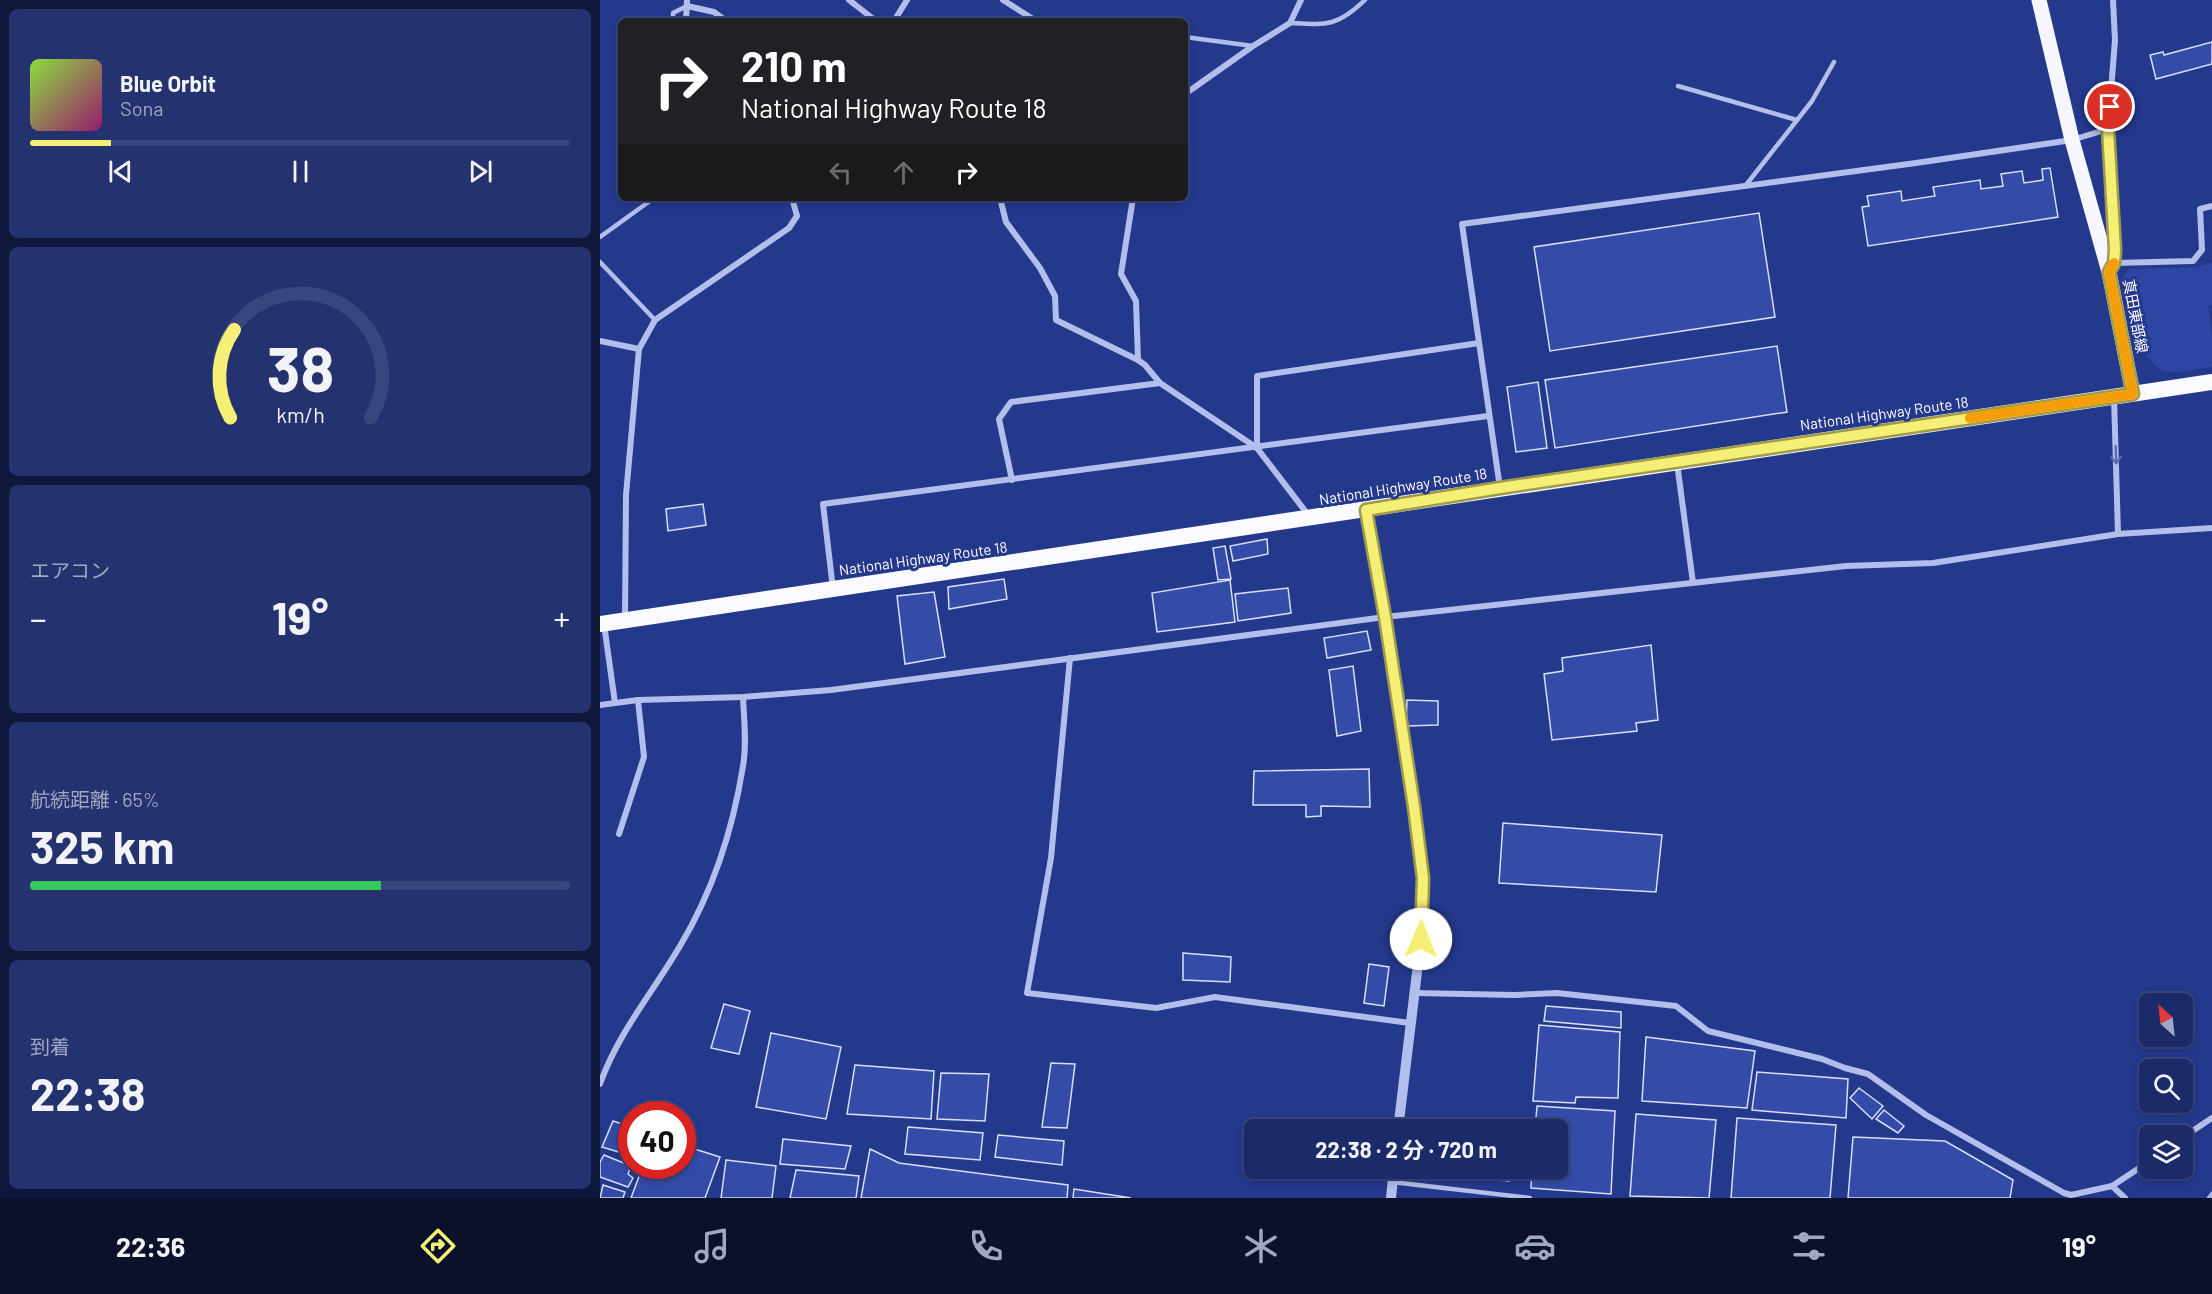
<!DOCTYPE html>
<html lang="ja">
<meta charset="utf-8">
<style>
body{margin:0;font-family:Barlow,"Noto Sans JP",sans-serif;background:#24326f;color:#f1f3f6;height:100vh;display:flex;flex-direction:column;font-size:22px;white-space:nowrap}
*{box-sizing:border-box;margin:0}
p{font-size:20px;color:#a0a7c0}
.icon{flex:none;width:33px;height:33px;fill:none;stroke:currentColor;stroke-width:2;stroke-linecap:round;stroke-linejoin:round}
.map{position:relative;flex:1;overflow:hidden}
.details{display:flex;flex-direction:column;gap:9px;padding:9px;background:#0f173a;width:600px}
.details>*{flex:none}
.hud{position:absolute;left:18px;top:18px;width:570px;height:183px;border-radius:9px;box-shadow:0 3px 9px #0003,0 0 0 2px #39467d;background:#202124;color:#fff;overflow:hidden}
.needle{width:39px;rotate:333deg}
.tools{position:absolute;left:1539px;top:993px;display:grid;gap:12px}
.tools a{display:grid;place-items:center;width:54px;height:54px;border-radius:9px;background:#1b2a69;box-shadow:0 3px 9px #0003,0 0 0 2px #39467d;font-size:30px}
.speed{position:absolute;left:18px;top:1101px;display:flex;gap:12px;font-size:30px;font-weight:700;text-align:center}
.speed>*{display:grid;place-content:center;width:78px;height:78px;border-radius:50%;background:#1b2a69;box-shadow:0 3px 9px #0003,0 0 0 2px #39467d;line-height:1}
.speed .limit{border:9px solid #d22;background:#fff;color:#111}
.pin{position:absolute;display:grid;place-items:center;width:51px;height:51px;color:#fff;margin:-26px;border:3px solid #fff;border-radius:50%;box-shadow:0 2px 6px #0007}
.me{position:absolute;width:66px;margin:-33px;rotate:1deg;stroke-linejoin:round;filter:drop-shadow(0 0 4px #0008)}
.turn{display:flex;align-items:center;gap:21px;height:126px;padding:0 24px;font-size:27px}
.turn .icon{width:78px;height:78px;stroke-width:2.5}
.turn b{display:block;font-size:42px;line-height:51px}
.lanes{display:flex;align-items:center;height:57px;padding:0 24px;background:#0003;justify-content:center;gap:30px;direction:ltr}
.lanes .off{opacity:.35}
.big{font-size:45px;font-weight:700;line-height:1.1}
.details .card{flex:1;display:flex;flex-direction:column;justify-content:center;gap:9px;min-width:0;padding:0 21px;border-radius:9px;background:#24326f}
.details .dial{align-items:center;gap:0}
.dial svg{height:156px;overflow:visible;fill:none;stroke:#39467d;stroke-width:7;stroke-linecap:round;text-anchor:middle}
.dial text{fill:#f1f3f6;stroke:none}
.song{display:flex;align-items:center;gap:18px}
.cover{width:72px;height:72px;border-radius:9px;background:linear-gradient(135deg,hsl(90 70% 55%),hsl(320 70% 35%))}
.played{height:6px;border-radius:3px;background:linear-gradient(90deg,#f5ef75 15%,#39467d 15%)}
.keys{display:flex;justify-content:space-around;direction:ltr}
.heat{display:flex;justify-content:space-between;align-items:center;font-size:33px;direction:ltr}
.charge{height:9px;border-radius:4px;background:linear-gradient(90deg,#34c759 65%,#39467d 0)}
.trip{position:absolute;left:644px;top:1119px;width:324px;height:60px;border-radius:9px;background:#1b2a69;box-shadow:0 3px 9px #0003,0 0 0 2px #39467d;font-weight:700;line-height:60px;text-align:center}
.tabs{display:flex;height:96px;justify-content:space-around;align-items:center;background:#0b112a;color:#a0a7c0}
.tabs .icon{width:42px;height:42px}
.tabs .current{color:#f5ef75}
.tabs b{font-size:27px;color:#f1f3f6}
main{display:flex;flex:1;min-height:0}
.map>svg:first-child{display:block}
.green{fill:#2e46a3}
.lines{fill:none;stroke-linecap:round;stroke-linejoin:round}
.stream{stroke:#a6b5eb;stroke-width:4.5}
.building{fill:#344ca8;stroke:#d7def8;stroke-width:1.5}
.service{stroke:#b2beeb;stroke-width:4.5}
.minor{stroke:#b2beeb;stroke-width:6}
.tertiary{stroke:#b2beeb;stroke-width:10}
.primary{stroke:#f6f7fe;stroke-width:15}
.trunk{stroke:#fafbfe;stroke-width:16}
.oneway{stroke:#5d6eb2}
.route-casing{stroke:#9f9b4c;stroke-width:15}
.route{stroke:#f5ef75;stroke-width:10}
.slow{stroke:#f59e0b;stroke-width:10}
.labels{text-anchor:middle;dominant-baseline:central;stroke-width:6;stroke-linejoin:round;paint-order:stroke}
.street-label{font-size:15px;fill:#fff;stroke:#24388c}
</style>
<main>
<section class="details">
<div class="card">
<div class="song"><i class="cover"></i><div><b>Blue Orbit</b><p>Sona</p></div></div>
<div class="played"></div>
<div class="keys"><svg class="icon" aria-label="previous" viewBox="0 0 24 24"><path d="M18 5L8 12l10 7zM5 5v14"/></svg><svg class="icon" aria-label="pause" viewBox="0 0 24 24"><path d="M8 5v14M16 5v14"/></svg><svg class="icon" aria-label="next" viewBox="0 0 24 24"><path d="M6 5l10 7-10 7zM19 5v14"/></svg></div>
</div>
<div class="card dial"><svg viewBox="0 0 100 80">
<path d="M14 69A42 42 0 1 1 86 69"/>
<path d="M14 69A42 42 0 0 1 16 24" stroke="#f5ef75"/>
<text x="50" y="56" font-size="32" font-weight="700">38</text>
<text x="50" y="72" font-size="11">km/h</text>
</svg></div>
<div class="card"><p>エアコン</p>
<div class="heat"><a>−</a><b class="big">19°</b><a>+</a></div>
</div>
<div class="card"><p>航続距離 · 65%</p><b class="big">325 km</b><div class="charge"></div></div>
<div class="card"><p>到着</p><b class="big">22:38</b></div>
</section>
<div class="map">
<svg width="1612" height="1198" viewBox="0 0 1612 1198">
<rect width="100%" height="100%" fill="#24388c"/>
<path class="green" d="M1612 263V305L1608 306 1612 336V367C1598 368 1580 374 1566 371 1538 365 1529 303 1521 279L1529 269 1596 267Z"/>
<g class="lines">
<path class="stream" d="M1609 1198 1612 1194"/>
</g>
<g class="building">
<path d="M1612 42V64L1556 79 1550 55 1563 52 1564 55Z"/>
<path d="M1450 168 1458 217 1268 246 1262 207 1269 206 1267 196 1301 191 1302 201 1335 196 1333 187 1380 180 1381 189 1403 186 1401 174 1422 171 1424 183 1443 180 1442 169Z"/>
<path d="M1159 213 1175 317 950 351 934 247Z"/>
<path d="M1177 346 1187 412 955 448 945 380Z"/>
<path d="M938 382 947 448 916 452 907 387Z"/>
<path d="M103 504 106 525 68 531 66 509Z"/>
<path d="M667 539 668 554 633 561 630 546Z"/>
<path d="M625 546 631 579 618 580 613 548Z"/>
<path d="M404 579 407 599 349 609 348 587Z"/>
<path d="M630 580 635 622 557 632 552 593Z"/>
<path d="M688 588 691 613 638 621 635 594Z"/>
<path d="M334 592 345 657 305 664 297 596Z"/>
<path d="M767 631 771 650 727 658 724 638Z"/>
<path d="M1051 645 1058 720 1036 723 1037 731 952 740 944 674 963 671 962 658Z"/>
<path d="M753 666 761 731 737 736 729 670Z"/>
<path d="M807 700 838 701V725L806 726Z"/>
<path d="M769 769 770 807 721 806V816L706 817V805H653L654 771Z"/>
<path d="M903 823 1062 835 1056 892 899 883Z"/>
<path d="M583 953 631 957 630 982 583 980Z"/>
<path d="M769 964 789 967 784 1006 764 1003Z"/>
<path d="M124 1004 150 1011 139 1054 111 1048Z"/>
<path d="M946 1006 1021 1012V1028L944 1021Z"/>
<path d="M939 1025 1020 1032 1018 1098 976 1097 975 1103 933 1101Z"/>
<path d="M171 1033 241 1047 226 1119 156 1107Z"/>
<path d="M1046 1037 1155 1051 1147 1108 1042 1101Z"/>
<path d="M451 1063 475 1064 467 1128 442 1127Z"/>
<path d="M255 1065 334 1071 331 1119 247 1114Z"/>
<path d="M1157 1072 1248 1079 1246 1118 1152 1110Z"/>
<path d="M341 1073 389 1074 385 1121 337 1119Z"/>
<path d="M1259 1088 1283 1106 1272 1119 1250 1098Z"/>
<path d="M937 1106 1015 1111 1011 1194 931 1188 932 1168H957V1130H935Z"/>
<path d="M1284 1110 1304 1126 1298 1133 1276 1119Z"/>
<path d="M1036 1114 1116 1120 1109 1198 1030 1196Z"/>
<path d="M1137 1118 1236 1125 1230 1198H1131Z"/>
<path d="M13 1121 32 1127V1156L2 1147Z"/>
<path d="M876 1125 910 1127V1130H876Z"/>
<path d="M308 1127 383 1133 380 1160 305 1154Z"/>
<path d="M398 1135 464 1141 462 1165 395 1157Z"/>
<path d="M1253 1137 1345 1141 1413 1180 1410 1198H1248Z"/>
<path d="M183 1139 251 1146 245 1169 180 1164Z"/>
<path d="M82 1145 120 1157 105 1198H31L43 1166H82Z"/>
<path d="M270 1149 299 1163 468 1185 467 1198H261Z"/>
<path d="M4 1155 31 1166 28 1174 33 1178 28 1187 0 1177V1162Z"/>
<path d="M126 1160 176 1166 172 1198H121Z"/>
<path d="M876 1168H909V1181L875 1178Z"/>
<path d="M196 1170 259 1176 256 1198H190Z"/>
<path d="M3 1185 25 1192 23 1198H0Z"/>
<path d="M474 1189 531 1198H473Z"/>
</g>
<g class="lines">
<g class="service">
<path d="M73 21V13L87 6"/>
<path d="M690 23C726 25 737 27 765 0"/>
<path d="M585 37 653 46"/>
<path d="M1078 86 1197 120"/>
<path d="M1146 185 1212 101 1234 62"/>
<path d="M0 237 54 198"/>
<path d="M0 262 55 320"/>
<path d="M792 1182 930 1198"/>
</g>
<g class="minor">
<path d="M249 0 276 21"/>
<path d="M403 0 436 21"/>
<path d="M87 6 114 12 126 21"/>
<path d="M86 21 87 0"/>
<path d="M294 21 307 0"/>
<path d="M585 94 653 46 690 23 701 0"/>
<path d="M1508 129 1515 250 1513 266"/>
<path d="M400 198 406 222 440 268 455 296 456 320 538 360 545 365 560 383 657 448 709 516"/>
<path d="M533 198 521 274 536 301 538 360"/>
<path d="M1514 263 1593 261 1602 250 1600 209 1612 206"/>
<path d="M0 341 39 349"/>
<path d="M1514 397 1518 534"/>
<path d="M657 448V376L879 343"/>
<path d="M1077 463 1093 583"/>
<path d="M412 480 399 419 411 402 560 383"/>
<path d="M900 488 862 224 1316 163 1472 140 1508 129 1515 40 1513 0"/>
<path d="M233 589 223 504 888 416"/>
<path d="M25 619 26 495 39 349 55 320 189 228 197 216 192 198"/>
<path d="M4 624 15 703"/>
<path d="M470 658 451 858 427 993 556 1008 615 997 810 1023"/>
<path d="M0 705 38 700 143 697 231 690 785 617 1246 566 1333 563 1518 534 1612 528"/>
<path d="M19 834 44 757 38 700"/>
<path d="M815 993 915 995 957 993 1076 1006 1108 1031 1222 1059 1245 1068 1268 1074 1326 1115 1464 1193 1471 1195 1512 1186 1525 1198"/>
<path d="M0 1084C18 1033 53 992 80 946 113 891 133 829 143 766 147 744 144 720 143 697"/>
<path d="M1582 1138 1612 1118"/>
<path d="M1512 1186 1550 1161"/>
</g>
<g class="tertiary">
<path d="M766 511 785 617 823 878 821 939 798 1130"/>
<path d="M791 1198 794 1168"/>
</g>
<path class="primary" d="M1439 0 1472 140 1509 272 1533 394"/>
<path class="trunk" d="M0 624 1612 382"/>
</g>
<defs><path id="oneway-shaft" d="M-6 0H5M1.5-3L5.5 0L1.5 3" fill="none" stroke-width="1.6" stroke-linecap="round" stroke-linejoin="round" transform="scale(1.5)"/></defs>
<use class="oneway" href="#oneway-shaft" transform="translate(1516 455) rotate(88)"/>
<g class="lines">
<defs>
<path id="route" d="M821 939 823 878 814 807 785 617 766 510 900 488 1533 394 1509 272 1514 263 1515 250 1508 129 1510 107"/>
</defs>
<use href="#route" class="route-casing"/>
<use href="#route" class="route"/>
<path class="slow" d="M1370 418 1533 394 1509 272 1514 263"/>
</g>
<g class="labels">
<g class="street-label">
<text transform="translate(1536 316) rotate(79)">真田東部線</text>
<text transform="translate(1284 413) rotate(-8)">National Highway Route 18</text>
<text transform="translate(803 486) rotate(-9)">National Highway Route 18</text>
<text transform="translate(323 558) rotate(-8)">National Highway Route 18</text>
</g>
</g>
</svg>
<div class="tools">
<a><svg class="needle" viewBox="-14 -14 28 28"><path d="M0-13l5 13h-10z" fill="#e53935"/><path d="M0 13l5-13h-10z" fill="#a0a7c0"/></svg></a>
<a><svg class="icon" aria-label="search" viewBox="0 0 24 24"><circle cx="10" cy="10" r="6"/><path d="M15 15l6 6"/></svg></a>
<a><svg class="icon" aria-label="layers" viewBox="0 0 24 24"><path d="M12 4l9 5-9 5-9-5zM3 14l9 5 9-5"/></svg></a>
</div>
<div class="speed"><div class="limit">40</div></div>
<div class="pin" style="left:1510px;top:107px;background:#d93025"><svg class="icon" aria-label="arrive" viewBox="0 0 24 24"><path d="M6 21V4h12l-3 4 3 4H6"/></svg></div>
<svg class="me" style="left:821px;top:939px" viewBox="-20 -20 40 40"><circle r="19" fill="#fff"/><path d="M0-13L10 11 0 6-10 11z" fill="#f5ef75"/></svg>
<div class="trip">22:38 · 2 分 · 720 m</div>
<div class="hud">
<div class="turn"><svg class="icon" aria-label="right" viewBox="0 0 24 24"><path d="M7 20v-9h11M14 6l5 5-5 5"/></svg><div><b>210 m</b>National Highway Route 18</div></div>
<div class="lanes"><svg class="icon off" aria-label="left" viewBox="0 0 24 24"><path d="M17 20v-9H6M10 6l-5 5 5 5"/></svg><svg class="icon off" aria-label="ahead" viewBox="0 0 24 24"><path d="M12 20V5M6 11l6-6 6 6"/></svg><svg class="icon" aria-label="right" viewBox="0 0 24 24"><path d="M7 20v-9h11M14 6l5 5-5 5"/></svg></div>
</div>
</div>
</main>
<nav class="tabs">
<b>22:36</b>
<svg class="icon current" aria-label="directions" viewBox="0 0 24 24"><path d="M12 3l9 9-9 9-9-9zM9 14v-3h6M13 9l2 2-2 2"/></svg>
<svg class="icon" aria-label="music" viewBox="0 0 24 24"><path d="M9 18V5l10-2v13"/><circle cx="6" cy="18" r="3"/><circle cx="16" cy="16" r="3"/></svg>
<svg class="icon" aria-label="phone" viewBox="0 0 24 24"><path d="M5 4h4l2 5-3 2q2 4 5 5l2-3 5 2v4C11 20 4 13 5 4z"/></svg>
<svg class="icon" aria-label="climate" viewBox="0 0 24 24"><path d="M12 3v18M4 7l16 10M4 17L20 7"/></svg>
<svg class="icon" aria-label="car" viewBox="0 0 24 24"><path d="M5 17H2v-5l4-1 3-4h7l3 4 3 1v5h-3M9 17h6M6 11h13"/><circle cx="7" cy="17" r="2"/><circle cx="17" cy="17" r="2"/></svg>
<svg class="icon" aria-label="filters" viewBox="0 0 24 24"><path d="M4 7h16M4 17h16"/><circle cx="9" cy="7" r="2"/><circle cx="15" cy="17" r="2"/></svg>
<b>19°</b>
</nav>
